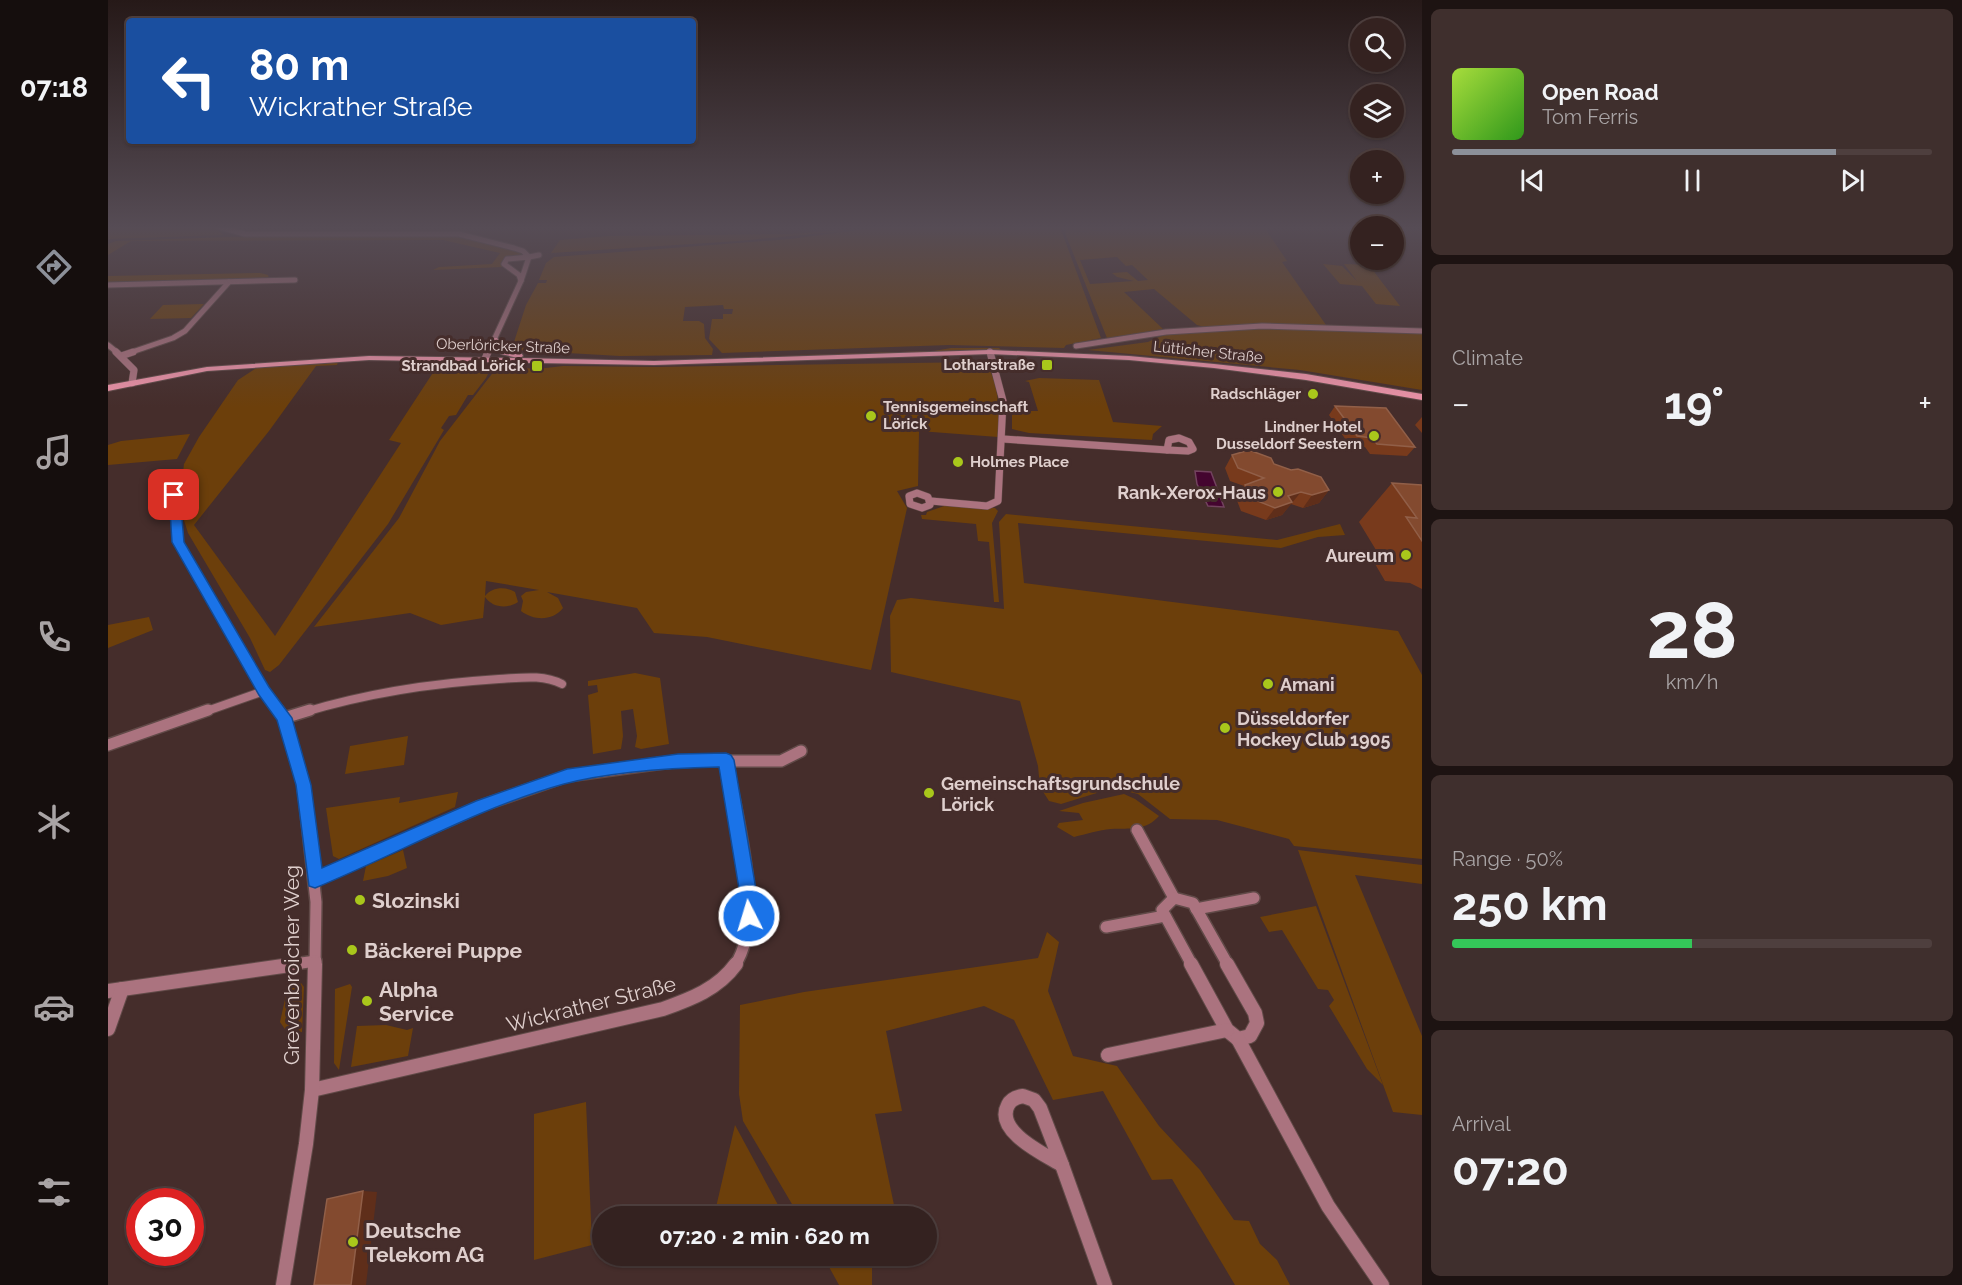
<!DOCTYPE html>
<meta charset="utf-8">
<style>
body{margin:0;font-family:Raleway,sans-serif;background:#3f2f2d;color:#f1f3f6;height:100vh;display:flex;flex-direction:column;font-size:22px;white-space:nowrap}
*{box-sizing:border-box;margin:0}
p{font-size:20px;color:#a9a4a5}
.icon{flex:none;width:33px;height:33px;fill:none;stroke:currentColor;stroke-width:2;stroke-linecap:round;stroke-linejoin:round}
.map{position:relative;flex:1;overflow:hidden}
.panel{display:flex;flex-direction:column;gap:9px;padding:9px;background:#1d1312;width:540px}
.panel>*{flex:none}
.hud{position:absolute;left:18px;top:18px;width:570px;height:126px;border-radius:6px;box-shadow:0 2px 4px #0004,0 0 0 2px #4e3f3e;background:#1a4fa0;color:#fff;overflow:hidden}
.controls{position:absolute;left:1242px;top:18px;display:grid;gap:12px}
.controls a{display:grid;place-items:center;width:54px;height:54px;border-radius:50%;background:#342220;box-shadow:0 2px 4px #0004,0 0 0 2px #4e3f3e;font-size:30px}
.speed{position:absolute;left:18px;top:1188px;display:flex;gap:12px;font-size:30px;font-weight:700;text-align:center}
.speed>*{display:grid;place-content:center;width:78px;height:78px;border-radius:50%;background:#342220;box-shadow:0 2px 4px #0004,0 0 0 2px #4e3f3e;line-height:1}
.speed .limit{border:9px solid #d22;background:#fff;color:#111}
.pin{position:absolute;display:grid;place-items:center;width:51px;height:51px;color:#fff;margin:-26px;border-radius:12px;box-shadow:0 3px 9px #0006}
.me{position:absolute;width:66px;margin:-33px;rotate:355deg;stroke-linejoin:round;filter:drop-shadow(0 0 4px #0008)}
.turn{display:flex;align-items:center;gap:21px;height:126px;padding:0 24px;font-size:27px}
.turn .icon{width:78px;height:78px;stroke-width:2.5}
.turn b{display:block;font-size:42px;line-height:51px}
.big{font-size:45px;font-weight:700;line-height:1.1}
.panel .card{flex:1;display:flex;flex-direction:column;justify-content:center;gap:9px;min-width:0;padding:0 21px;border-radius:9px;background:#3f2f2d}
.panel .dial{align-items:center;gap:0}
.dial b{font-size:78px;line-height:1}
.song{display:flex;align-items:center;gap:18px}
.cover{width:72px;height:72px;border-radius:9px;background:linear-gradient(135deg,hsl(80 70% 55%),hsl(110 70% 35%))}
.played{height:6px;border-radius:3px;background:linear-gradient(90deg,#8c9099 80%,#4e3f3e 80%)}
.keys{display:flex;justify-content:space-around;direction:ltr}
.heat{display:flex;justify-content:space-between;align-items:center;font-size:33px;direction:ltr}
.charge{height:9px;border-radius:4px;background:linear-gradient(90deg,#34c759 50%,#4e3f3e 0)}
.trip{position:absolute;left:484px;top:1206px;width:345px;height:60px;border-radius:30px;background:#342220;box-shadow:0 2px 4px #0004,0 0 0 2px #4e3f3e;font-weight:700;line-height:60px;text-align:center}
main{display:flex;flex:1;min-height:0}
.dock{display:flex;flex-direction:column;width:108px;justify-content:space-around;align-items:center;background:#150e0d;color:#a9a4a5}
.dock .icon{width:42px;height:42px}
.dock .on{color:#8c9099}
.dock b{font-size:27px;color:#f1f3f6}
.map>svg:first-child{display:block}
.green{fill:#6c3f0b;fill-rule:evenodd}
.water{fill:#44052f;stroke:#72425e;stroke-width:1.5}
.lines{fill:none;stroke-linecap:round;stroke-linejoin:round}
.minor-far4-casing{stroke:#614a48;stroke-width:7}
.minor-far3-casing{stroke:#614a48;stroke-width:8}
.minor-far2-casing{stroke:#614a48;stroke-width:10}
.minor-far1-casing{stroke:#614a48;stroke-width:14}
.minor-casing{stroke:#614a48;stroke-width:16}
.secondary-casing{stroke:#614a48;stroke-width:2}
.minor-far4{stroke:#ab737f;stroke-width:5}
.minor-far3{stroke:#ab737f;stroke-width:7}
.minor-far2{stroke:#ab737f;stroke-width:8}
.minor-far1{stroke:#ab737f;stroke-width:11}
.minor{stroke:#ab737f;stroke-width:14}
.secondary{fill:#ee94a9;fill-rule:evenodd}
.wall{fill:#783a1c}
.shaded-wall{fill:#5f2e1a}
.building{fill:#834a2f;stroke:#915f48;stroke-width:1.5}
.route{fill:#1a73e8;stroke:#114b97;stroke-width:1.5}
.poi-dot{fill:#a9c71b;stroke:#452d2b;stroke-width:2}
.labels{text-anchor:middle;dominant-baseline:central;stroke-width:6;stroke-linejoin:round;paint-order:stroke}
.far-street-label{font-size:15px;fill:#dfcfcd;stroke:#452d2b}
.far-poi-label{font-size:15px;font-weight:bold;fill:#dfcfcd;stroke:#452d2b;text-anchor:end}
.poi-label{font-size:18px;font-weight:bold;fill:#dfcfcd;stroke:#452d2b;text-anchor:start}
.near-poi-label{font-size:21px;font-weight:bold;fill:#dfcfcd;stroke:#452d2b;text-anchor:start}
.near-street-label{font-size:21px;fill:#dfcfcd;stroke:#452d2b}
</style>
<main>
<nav class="dock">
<b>07:18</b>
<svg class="icon on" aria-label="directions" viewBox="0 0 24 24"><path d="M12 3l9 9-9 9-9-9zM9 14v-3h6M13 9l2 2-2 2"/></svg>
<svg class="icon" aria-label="music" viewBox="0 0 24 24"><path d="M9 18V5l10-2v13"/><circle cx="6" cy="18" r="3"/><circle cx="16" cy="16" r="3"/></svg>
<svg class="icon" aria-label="phone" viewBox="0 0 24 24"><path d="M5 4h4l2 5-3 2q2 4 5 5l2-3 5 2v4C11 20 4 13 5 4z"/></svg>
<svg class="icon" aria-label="climate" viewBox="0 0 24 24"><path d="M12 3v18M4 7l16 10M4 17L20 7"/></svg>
<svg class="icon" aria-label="car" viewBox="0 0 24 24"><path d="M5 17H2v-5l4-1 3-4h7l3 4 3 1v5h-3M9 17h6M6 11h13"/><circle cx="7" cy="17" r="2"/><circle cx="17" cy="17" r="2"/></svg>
<svg class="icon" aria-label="filters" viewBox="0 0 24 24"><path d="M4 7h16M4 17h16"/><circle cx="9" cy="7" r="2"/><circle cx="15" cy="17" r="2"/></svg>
</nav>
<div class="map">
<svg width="1314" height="1285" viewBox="0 0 1314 1285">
<rect width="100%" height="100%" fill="#452d2b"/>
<g class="green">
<path d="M0 227H104L108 228 115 235 0 239Z"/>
<path d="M773 227H952L993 338 958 345 956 348 841 345 614 353 601 339 604 319H615V314H624L625 309H616L615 305 577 307 575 321H591L596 324 597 338 605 349 604 355 512 356 407 350 404 348 418 305 430 283H438L439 280H431L438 263 446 257 682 239Z"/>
<path d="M1022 227H1156L1179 261 1174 262 1218 325H1154L1100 328 1089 325 1046 289 1016 292 1055 329 999 338 957 233 959 231 954 228H1019L962 232 1022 229ZM1009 257 1018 266 1024 265 1040 280 1030 281 1019 272 1004 273 1009 277 1026 281 982 284 972 260Z"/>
<path d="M734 230 735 231 630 241 443 253 452 240 500 236 683 234Z"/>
<path d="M337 234 351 236 407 250 415 254 394 261V267L325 270 331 267 384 264 392 253 335 240 23 241 0 255V244L8 241 121 237Z"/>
<path d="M1215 264 1234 266 1249 281 1236 264 1261 265 1292 306 1268 304 1254 286 1232 284Z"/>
<path d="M152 273 160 275 161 279 0 282V276Z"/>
<path d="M96 304 83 318 42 319 55 305Z"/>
<path d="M1155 326 1314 331V390L1192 370 980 350 1040 342C1073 325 1118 328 1155 326Z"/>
<path d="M843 348H891L893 350 615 357 826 351Z"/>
<path d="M230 362 229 365 208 366 161 431 86 525 167 636 293 443 281 440 330 365 384 366 378 378 365 395H360L348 415 341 416 333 428 336 430 280 524 171 665 162 672 157 670 142 638 80 533 71 504 76 464 91 437 130 380 150 367Z"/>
<path d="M872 362 878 363C892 386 891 411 890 437L811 431 810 486 789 491 799 508 763 670 599 637 546 633 529 608 439 592 450 598 455 608C445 621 426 621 413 611L415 601 413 596 418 592 431 590 378 581 377 596C384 587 397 586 407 592L410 602C399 609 385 608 377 597L375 618 333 625 302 613 206 627 291 518 332 441 390 366 429 369 455 366 548 367Z"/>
<path d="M931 378 991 380 1005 422 1054 426 1045 434 1044 440 921 433 904 429V411H930L921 382 917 381Z"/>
<path d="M82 434 69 459 0 465V445L13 441Z"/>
<path d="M839 505 887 508 890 511 884 523 891 602H886L881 542 870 541 868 524 814 519 813 515H818L819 512Z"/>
<path d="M898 514 1169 540 1232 524 1237 535 1210 537 1173 548 910 523 916 583 1290 631 1314 675V859L1186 846 1181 839 1109 820 1062 819 1030 794 1005 788 953 804 941 801 932 787 930 766 912 701 783 672 782 616 789 600 803 598 896 609 891 522Z"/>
<path d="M41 617 45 630 0 648V625Z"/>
<path d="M527 673 552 678 561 744 533 749 527 747 529 736 525 709 513 711 515 736 513 749 485 754 480 695 490 692 489 685 480 686V681Z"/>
<path d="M300 736 296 765 237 774 242 746Z"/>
<path d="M350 792 347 807 231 859 225 856 218 808 292 797 291 803Z"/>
<path d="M1016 794 1027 799 1051 816C1038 831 1022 828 1003 829 991 830 978 834 966 837L949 827 951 823 975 820 971 813 951 811 975 803Z"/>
<path d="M295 850 299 868 280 876 255 881 258 866Z"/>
<path d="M1190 850 1314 865V884L1247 875 1314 1036V1115L1285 1112Z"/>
<path d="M1208 906 1275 1085 1259 1069 1221 1006 1226 1000 1220 990 1210 989 1174 930 1161 932 1152 917Z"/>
<path d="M939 932 951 942 940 991 965 1056 1009 1066 1051 1126 1092 1170 1126 1220 1141 1221 1152 1244 1169 1260 1182 1285H1127L1064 1179 1044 1180 995 1091 945 1100 906 1020 876 1006 778 1031 794 1111 767 1114 786 1205 759 1216H691L635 1121 631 1094 632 1005 696 992 930 958Z"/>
<path d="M191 980 196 987 194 1032 181 1035 172 1022 181 981Z"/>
<path d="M242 984 244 987 231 1070 226 1063 227 989Z"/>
<path d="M278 1025 299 1030 305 1028 300 1056 243 1067 249 1026Z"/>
<path d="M478 1102 484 1245 426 1260V1114Z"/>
<path d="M627 1125 676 1216H606Z"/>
<path d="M715 1256H764V1285H731Z"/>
</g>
<path class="water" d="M1087 471 1103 472 1116 507 1100 506 1089 484Z"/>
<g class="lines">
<defs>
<g id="minor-far4">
<path d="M111 227 137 234H351L406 248 415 251 421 257 431 255"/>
<path d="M421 257 413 281 411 275 396 264 399 259Z"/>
<path d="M0 285 187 280"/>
<path d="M0 345 10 353"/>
<path d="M968 346 1058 332 1154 326 1314 331"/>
<path d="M21 353 65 338 77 331 121 282"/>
<path d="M380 353 413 281"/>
</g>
<g id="minor-far3">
<path d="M8 352 26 370 24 383"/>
<path d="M13 356 25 352"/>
<path d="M377 359 380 352"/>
<path d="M1071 438 1081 442 1085 449 1080 451 1059 450 1061 440Z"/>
<path d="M895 439 1059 450"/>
<path d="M809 493 820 497 822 505 814 508 802 504 801 496Z"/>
<path d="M66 495 67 512"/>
<path d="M823 501 879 506 890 501 895 401 882 352"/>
</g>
<g id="minor-far2">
<path d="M67 510 70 542 156 691 171 712"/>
<path d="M96 712 156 691"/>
<path d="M197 712C260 693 325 683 391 679 412 678 434 674 454 684"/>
</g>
<g id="minor-far1">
<path d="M170 710 176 718 195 785 208 902 207 965"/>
<path d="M176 718 202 710"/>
<path d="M0 745 100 710"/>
<path d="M618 760C628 813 658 919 627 965"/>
<path d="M1029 830 1066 898"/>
<path d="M207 880 373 806 459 776 570 761H673L693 751"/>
<path d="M1088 909 1146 898"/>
<path d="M998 927 1057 916"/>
<path d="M179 965 208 961"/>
<path d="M1084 965 1054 910 1066 898 1085 903 1120 965"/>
</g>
<g id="minor">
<path d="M1083 964 1119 1030 1130 1039 1142 1036 1149 1023 1147 1013 1119 964"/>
<path d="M0 991 189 964"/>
<path d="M0 1029 14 989"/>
<path d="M1130 1039 1220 1206 1274 1285"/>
<path d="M1000 1055 1119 1030"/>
<path d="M204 1090 555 1009C583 999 610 989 628 964"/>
<path d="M915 1096 926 1100 932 1108 954 1165C936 1154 886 1131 900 1105 903 1099 908 1097 915 1096Z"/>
<path d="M954 1165 997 1285"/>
<path d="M175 1285 198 1144 204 1090 207 964"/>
</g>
<path id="secondary" d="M383 338H389L399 350 414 354 415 356 412 358 546 361 882 350 1021 356 1106 364 1198 374 1314 394V400L1198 380 1106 368 1021 360 882 354 546 365 261 360 99 371 0 391V385L99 367 261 356 410 358 393 354 382 340Z"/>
</defs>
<use href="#minor-far4" class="minor-far4-casing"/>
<use href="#minor-far3" class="minor-far3-casing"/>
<use href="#minor-far2" class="minor-far2-casing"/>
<use href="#minor-far1" class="minor-far1-casing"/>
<use href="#minor" class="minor-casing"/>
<use href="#secondary" class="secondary-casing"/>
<use href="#minor-far4" class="minor-far4"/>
<use href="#minor-far3" class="minor-far3"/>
<use href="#minor-far2" class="minor-far2"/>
<use href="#minor-far1" class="minor-far1"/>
<use href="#minor" class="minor"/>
<use href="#secondary" class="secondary"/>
</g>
<g class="wall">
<path d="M1227 406 1307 447 1299 456 1262 454 1257 447 1242 446 1221 415Z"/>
<path d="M1314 417V433L1307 425Z"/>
<path d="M1124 455 1166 464 1221 490 1211 503 1195 508 1183 504 1182 505 1174 515 1158 520 1133 511 1128 498 1136 486 1122 481 1117 468Z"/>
<path d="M1284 483 1314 485V589L1302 583 1277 581 1263 557 1268 550 1251 522Z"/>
</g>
<g class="shaded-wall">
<path d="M1221 490 1211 503 1195 508 1204 495Z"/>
<path d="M1193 492 1174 515 1158 520 1167 508 1180 496Z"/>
<path d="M255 1191 269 1192 258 1285H243Z"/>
</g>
<g class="building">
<path d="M1227 406 1278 408 1307 447 1269 444 1264 438 1249 436Z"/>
<path d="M1141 450 1163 458 1166 464 1183 470 1190 469 1213 477 1221 490 1204 495 1193 492 1180 496 1184 502 1167 508 1142 498 1137 485 1156 478 1130 468 1124 455Z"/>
<path d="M1284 483 1314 485V541L1298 517 1309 518Z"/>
<path d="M255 1191 243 1285H206L219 1199Z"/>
</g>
<linearGradient id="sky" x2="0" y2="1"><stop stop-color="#261918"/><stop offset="0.56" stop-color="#564c55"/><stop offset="1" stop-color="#564c55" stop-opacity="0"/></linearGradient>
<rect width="1314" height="407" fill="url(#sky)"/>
<path class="route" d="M66 491 72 495 76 542 161 687 184 718 203 785 214 868 368 801 459 769 570 754 618 753 623 755 626 760 650 901V916L648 922 641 925 635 922 632 916 633 901 611 767C564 768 502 772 456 784 369 808 290 854 207 888L201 886 188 785 169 720 151 695 64 542 61 495Z"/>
<g class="poi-dot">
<rect x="933" y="359" width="12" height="12" rx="3"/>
<rect x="423" y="360" width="12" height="12" rx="3"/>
<circle cx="1205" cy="394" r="6"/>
<circle cx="763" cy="416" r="6"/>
<circle cx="1266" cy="436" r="6"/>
<circle cx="850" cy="462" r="6"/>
<circle cx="1170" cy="492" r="6"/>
<circle cx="1298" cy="555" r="6"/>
<circle cx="1160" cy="684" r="6"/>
<circle cx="1117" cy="728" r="6"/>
<circle cx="821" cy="793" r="6"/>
<circle cx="252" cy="900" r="6"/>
<circle cx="244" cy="950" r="6"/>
<circle cx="259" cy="1001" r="6"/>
<circle cx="245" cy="1242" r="6"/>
</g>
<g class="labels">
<g class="far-street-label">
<text transform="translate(395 346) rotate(2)">Oberlöricker Straße</text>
<text transform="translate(1100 352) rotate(6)">Lütticher Straße</text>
</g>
<g class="far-poi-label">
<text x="927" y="365">Lotharstraße</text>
<text x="417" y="366">Strandbad Lörick</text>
<text x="1193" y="394">Radschläger</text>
<text x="775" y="407" text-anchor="start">Tennisgemeinschaft<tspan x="775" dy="17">Lörick</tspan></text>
<text x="1254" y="427">Lindner Hotel<tspan x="1254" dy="17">Dusseldorf Seestern</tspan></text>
<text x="862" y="462" text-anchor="start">Holmes Place</text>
</g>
<g class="poi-label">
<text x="1158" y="492" text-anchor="end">Rank-Xerox-Haus</text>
<text x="1286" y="555" text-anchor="end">Aureum</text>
<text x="1172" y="684">Amani</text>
<text x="1129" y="718">Düsseldorfer<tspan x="1129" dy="21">Hockey Club 1905</tspan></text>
<text x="833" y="783">Gemeinschaftsgrundschule<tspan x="833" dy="21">Lörick</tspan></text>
</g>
<g class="near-poi-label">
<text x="264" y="900">Slozinski</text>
<text x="256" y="950">Bäckerei Puppe</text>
<text x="271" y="989">Alpha<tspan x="271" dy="24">Service</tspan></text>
<text x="257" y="1230">Deutsche<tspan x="257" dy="24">Telekom AG</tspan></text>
</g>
<g class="near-street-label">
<text transform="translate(183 965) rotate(-90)">Grevenbroicher Weg</text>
<text transform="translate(483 1004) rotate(-14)">Wickrather Straße</text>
</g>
</g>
</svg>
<div class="controls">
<a><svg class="icon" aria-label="search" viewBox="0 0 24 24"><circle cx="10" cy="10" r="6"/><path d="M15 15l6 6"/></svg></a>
<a><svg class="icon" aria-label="layers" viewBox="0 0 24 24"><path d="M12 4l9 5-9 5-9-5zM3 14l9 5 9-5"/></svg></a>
<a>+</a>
<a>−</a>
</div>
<div class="speed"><div class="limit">30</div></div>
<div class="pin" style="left:66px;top:495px;background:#d93025"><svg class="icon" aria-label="arrive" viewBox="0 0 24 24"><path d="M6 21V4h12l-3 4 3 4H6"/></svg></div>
<svg class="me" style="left:641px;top:916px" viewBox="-20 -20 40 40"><circle r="17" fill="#1a73e8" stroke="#fff" stroke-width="3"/><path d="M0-11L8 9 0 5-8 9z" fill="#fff"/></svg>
<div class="trip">07:20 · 2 min · 620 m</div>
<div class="hud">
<div class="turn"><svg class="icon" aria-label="left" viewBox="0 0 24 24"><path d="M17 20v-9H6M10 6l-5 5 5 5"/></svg><div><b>80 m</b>Wickrather Straße</div></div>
</div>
</div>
<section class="panel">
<div class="card">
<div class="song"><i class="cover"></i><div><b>Open Road</b><p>Tom Ferris</p></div></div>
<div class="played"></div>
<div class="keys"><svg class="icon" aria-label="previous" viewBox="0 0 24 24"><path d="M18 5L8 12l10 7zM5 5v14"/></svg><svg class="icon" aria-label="pause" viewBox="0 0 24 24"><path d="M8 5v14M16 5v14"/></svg><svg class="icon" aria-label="next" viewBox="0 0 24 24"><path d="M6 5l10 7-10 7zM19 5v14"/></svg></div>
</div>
<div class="card"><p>Climate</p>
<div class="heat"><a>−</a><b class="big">19°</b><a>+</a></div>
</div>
<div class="card dial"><b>28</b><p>km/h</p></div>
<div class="card"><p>Range · 50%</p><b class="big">250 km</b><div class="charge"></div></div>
<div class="card"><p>Arrival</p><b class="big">07:20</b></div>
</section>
</main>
